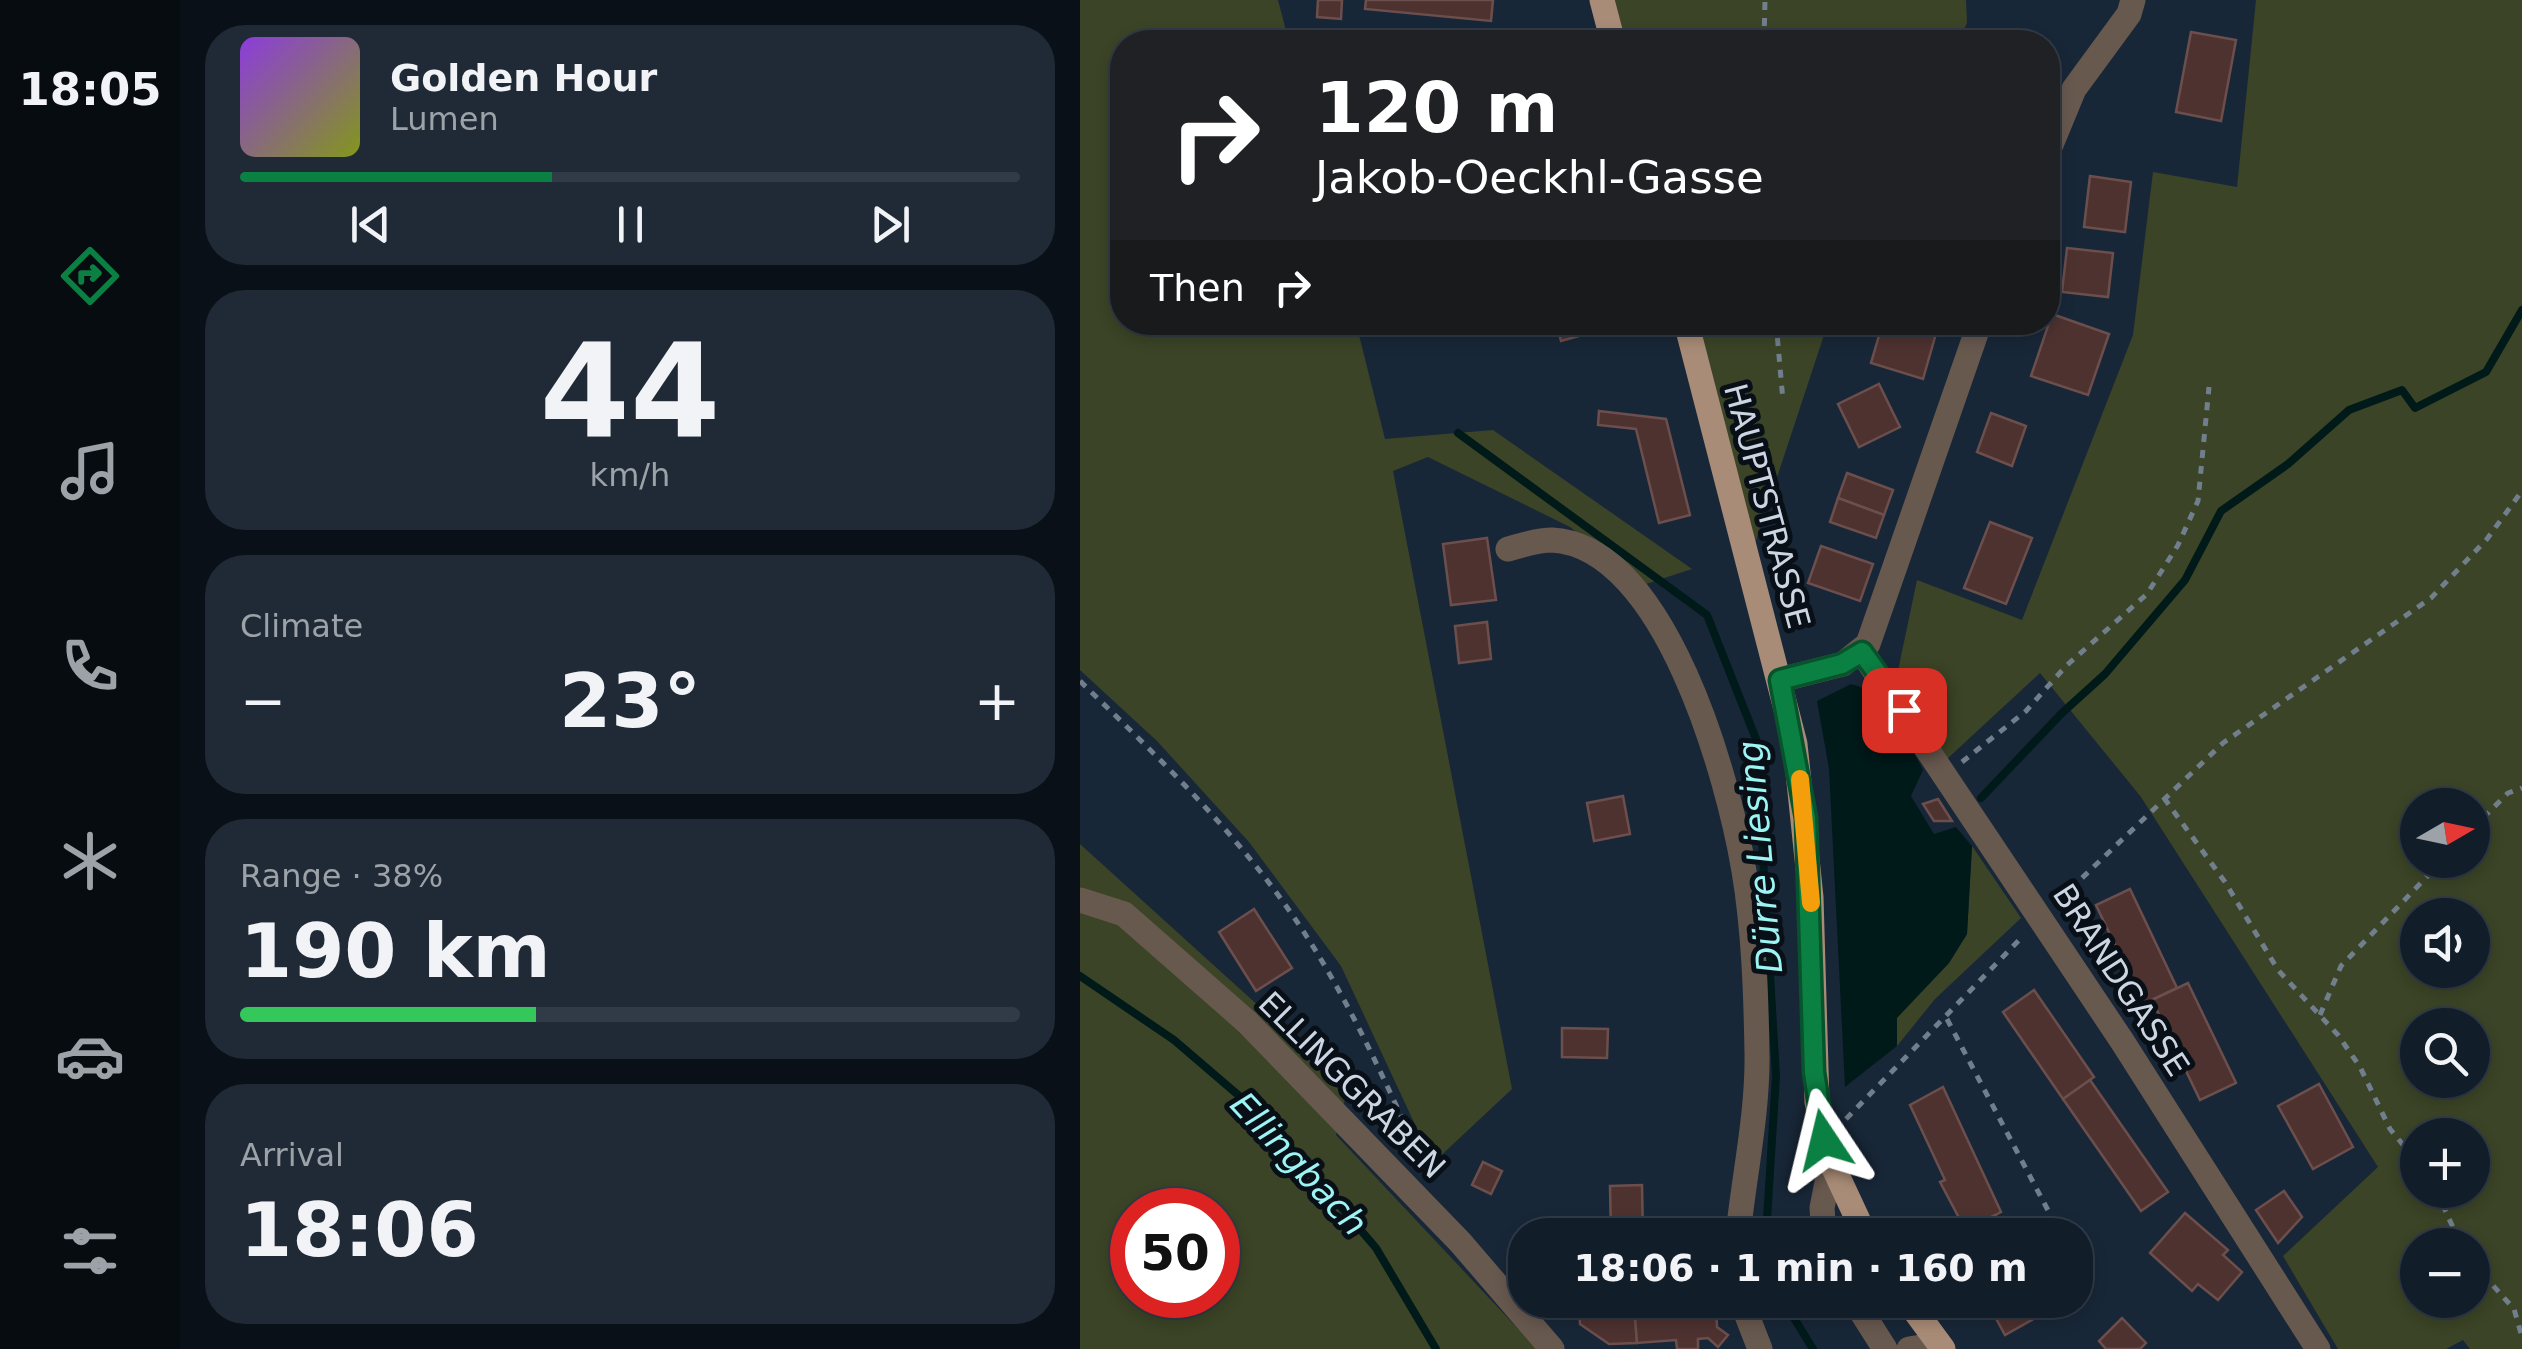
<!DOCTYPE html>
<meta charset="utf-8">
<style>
body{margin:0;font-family:"DejaVu Sans",sans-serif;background:#1f2a36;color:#f1f3f6;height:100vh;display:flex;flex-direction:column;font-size:38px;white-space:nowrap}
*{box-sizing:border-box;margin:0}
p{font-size:32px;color:#9ca2a8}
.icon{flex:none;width:55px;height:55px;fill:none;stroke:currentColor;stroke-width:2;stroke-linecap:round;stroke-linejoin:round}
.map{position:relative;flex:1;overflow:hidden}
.details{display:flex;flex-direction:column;gap:25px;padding:25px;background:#0a1017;width:900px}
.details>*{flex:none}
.banner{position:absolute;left:30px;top:30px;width:950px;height:305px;border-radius:40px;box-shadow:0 5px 15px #0003,0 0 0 2px #313b47;background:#202124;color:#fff;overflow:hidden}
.needle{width:65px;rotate:81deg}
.tools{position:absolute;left:1320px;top:788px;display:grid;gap:20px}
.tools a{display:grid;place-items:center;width:90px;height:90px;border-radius:50%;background:#121d2a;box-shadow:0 5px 15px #0003,0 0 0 2px #313b47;font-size:50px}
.speed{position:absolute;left:30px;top:1188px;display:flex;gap:20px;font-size:50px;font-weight:700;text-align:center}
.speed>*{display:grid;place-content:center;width:130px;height:130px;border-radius:50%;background:#121d2a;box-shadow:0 5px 15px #0003,0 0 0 2px #313b47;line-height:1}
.speed .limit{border:15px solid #d22;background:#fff;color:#111}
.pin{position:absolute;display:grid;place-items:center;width:85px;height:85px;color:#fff;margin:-42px;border-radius:20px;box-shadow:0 5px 15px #0006}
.me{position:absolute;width:110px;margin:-55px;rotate:350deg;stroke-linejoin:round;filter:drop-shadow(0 0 8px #0008)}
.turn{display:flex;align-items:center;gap:35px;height:210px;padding:0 40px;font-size:45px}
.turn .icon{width:130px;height:130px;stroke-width:2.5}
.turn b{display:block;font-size:70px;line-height:85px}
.then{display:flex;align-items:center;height:95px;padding:0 40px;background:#0003;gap:20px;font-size:38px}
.big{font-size:75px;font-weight:800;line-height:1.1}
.details .tile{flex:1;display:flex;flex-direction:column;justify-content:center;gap:15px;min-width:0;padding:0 35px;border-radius:40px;background:#1f2a36}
.details .dial{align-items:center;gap:0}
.dial b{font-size:130px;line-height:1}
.song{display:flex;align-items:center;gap:30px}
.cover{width:120px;height:120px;border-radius:15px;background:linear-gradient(135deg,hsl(270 70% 55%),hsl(70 70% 35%))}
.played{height:10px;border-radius:5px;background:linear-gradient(90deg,#0b8043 40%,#313b47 40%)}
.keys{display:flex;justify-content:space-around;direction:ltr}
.heat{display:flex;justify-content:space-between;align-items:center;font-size:55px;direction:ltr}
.charge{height:15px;border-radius:8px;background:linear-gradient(90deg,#34c759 38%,#313b47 0)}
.trip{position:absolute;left:428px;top:1218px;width:585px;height:100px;border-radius:40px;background:#121d2a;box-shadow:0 5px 15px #0003,0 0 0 2px #313b47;font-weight:800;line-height:100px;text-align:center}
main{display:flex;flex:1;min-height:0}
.dock{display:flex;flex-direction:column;width:180px;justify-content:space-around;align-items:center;background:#070c11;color:#9ca2a8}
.dock .icon{width:70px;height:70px}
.dock .selected{color:#0b8043}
.dock b{font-size:45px;color:#f1f3f6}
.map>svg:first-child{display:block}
.green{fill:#3b4426;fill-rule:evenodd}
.water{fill:#001a1a}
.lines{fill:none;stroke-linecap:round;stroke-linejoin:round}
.stream{stroke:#001a1a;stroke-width:8}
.building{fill:#4d3230;stroke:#6c4f4c;stroke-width:2.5}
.path{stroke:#717e8c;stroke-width:5;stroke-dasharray:8 8;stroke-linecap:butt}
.minor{stroke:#68594f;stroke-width:25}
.major{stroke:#a98c77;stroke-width:25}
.route-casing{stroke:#07532c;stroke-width:25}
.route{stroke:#0b8043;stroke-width:18}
.slow{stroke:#f59e0b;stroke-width:18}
.labels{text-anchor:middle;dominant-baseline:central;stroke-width:10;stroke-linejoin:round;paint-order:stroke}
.street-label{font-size:32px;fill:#ccd6e2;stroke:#090f17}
.water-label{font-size:35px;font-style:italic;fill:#9cf4f3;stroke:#090f17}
</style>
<main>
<nav class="dock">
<b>18:05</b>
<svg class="icon selected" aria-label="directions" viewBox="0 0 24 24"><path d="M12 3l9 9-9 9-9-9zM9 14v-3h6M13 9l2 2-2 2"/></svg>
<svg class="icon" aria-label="music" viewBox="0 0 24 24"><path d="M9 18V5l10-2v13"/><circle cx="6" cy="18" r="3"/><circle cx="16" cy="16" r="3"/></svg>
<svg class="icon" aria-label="phone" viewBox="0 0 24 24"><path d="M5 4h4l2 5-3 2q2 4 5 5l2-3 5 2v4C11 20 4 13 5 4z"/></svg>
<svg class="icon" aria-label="climate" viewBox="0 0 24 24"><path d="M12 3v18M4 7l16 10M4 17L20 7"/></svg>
<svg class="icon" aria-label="car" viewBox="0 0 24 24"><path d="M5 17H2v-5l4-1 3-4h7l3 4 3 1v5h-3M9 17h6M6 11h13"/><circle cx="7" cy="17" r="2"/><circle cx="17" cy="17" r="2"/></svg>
<svg class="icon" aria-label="filters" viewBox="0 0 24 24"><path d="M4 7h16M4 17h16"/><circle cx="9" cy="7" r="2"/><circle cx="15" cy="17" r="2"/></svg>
</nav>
<section class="details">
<div class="tile">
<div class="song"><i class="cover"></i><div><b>Golden Hour</b><p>Lumen</p></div></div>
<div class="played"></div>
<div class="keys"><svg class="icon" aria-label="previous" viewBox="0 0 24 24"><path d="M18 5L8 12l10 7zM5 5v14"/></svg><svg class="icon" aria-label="pause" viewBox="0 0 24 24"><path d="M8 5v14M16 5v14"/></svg><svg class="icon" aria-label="next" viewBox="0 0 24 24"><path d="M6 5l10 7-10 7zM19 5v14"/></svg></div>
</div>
<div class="tile dial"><b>44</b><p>km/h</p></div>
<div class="tile"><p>Climate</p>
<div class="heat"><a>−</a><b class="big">23°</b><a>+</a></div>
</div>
<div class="tile"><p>Range · 38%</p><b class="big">190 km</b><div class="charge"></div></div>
<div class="tile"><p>Arrival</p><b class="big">18:06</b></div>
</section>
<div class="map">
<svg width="1442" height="1349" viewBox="0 0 1442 1349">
<rect width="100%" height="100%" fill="#182738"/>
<g class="green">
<path d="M0 0H198L209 42H42V322L276 323 305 439 413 430 612 569 566 584 490 527 348 457 313 471 432 1089 353 1163 261 966 169 842 77 741 0 670Z"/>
<path d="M535 0H886L887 23 878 42H546Z"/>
<path d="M1176 0H1442V1349H1390L1383 1340 1366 1349H1258L1203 1256 1298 1167 1061 797 960 673 867 759 815 685 837 580 942 620 1053 335 1073 172 1157 187ZM1338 805H1392V860H1338ZM1338 915H1392V970H1338ZM1338 1025H1392V1080H1338ZM1338 1135H1392V1190H1338ZM1338 1245H1392V1300H1338Z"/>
<path d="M616 323H748L673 550Z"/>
<path d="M0 844 268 1087 256 1135 457 1349H0ZM52 1210H138V1295H52Z"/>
<path d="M892 846 941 918 855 999 817 1046 816 1018 869 963 887 934Z"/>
</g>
<path class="water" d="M771 684C806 691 827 741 843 770L831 796 854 834 876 827 892 846 887 934 869 963 817 1018V1046L765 1087 749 769 737 701Z"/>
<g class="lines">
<g class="stream">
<path d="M378 433 627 615 676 739 696 1076 686 1235"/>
<path d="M901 798 982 713 1025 674 1105 580 1141 511 1208 464 1269 410 1322 390 1335 408 1406 372 1442 310"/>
<path d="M0 976 94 1040 185 1118 296 1248 356 1349"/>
<path d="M703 1300 733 1349"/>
</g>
</g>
<g class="building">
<path d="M238 0H262L261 19 237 17Z"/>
<path d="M286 0H413L411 21 285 9Z"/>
<path d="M1111 32 1156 40 1141 121 1096 112Z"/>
<path d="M1010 176 1051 182 1045 232 1004 227Z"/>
<path d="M987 248 1033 253 1028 297 982 292Z"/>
<path d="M972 314 1029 334 1008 395 951 376Z"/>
<path d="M476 322H550L481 341Z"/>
<path d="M803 322 859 323 843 379 791 363Z"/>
<path d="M799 384 820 427 779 447 758 404Z"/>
<path d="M519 411 586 419 610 515 579 523 556 429 518 425Z"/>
<path d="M911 413 946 426 932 466 897 452Z"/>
<path d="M767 473 813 490 804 515 758 498Z"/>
<path d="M758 498 804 515 796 538 750 522Z"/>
<path d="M910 522 952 538 926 604 884 588Z"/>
<path d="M407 538 416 600 371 605 363 544Z"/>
<path d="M741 546 793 564 780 601 728 583Z"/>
<path d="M407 622 411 659 379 663 375 626Z"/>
<path d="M543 796 550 834 514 841 507 803Z"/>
<path d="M858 799 872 821H854L843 804Z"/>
<path d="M1050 889 1097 988 1063 1004 1016 905Z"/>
<path d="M174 909 212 968 176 991 139 932Z"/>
<path d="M1108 983 1156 1083 1120 1100 1072 1000Z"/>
<path d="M954 990 1014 1077 983 1099 923 1012Z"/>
<path d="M482 1028 528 1029 527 1058 482 1057Z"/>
<path d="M1010 1080 1088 1192 1061 1211 983 1099Z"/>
<path d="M1239 1084 1273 1147 1233 1169 1198 1106Z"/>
<path d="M863 1087 921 1212 886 1231 860 1182 865 1180 830 1105Z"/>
<path d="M403 1162 422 1171 411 1194 392 1185Z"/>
<path d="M562 1185 563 1235H531L530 1186Z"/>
<path d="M1204 1191 1222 1217 1198 1243 1176 1210Z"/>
<path d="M1105 1213 1148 1250 1143 1255 1162 1272 1138 1300 1118 1284 1112 1291 1070 1253Z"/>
<path d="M915 1215 926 1235H882L881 1233Z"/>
<path d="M486 1300H554L557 1343 529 1344 500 1324 499 1305 487 1306Z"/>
<path d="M597 1300H636L637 1327 648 1335 638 1347 628 1338 618 1339V1349H597L596 1340 557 1343 554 1305Z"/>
<path d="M906 1300H951L959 1316 925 1335Z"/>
<path d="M1042 1318 1066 1343 1060 1349H1026L1019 1341Z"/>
</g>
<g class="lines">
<g class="path">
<path d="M684 42 685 0"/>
<path d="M696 322 703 401"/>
<path d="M0 681C82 761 165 840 227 937 274 1010 309 1090 345 1168"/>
<path d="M882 762 946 711 986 666 1067 594 1098 545 1118 501 1129 387"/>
<path d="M1084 798 1145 882 1198 970 1258 1035 1280 1067 1310 1129 1338 1163"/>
<path d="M1392 829 1428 793 1442 788"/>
<path d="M979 900 1143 743 1351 598 1407 539 1442 491"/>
<path d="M1240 1015 1261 966 1363 860"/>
<path d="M867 1019 981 1235"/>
<path d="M766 1119 943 936"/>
<path d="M1356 1190 1381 1245"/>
<path d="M1392 1262 1434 1309 1442 1337"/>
</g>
<g class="minor">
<path d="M968 152 994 89 1049 14 1053 0"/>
<path d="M428 549C442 545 457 540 472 540 586 546 649 781 664 871 674 931 676 994 677 1053 678 1113 664 1176 658 1235"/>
<path d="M782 652 1042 1041 1238 1349"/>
<path d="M700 680 763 664 788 644 900 322"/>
<path d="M0 900 44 914 167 1022 380 1242 472 1349"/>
<path d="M744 1235 742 1208 751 1162"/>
<path d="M661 1300 680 1349"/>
<path d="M774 1300 805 1349"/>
<path d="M829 1349 859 1344"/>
</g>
<g class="major">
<path d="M522 0 533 42"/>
<path d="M606 322 715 744 731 897 737 1102 751 1162 785 1235"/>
<path d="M827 1300 863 1349"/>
</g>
</g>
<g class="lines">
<defs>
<path id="route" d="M744 1140 734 1072 726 818 700 680 762 664 782 652 824 710"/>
</defs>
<use href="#route" class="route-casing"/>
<use href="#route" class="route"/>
<path class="slow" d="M720 779 731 903"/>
</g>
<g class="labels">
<g class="street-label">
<text transform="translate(687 506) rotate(75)">HAUPTSTRASSE</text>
<text transform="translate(1041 980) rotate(57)">BRANDGASSE</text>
<text transform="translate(272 1085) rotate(45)">ELLINGGRABEN</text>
</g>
<g class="water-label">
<text transform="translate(680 857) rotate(-95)">Dürre Liesing</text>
<text transform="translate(219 1164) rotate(47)">Ellingbach</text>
</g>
</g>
</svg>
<div class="tools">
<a><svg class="needle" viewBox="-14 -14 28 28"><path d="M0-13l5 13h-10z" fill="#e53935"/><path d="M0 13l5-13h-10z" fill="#9ca2a8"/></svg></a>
<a><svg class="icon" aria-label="sound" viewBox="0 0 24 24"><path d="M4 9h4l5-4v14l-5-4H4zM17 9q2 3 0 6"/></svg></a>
<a><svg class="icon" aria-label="search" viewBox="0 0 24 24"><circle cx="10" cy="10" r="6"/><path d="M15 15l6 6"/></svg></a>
<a>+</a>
<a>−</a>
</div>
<div class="speed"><div class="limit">50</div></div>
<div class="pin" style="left:824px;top:710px;background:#d93025"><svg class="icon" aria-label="arrive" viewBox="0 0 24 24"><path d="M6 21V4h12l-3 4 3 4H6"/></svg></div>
<svg class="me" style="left:744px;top:1140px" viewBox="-20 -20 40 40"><path d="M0-17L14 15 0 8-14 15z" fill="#0b8043" stroke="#fff" stroke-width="4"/></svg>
<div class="trip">18:06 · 1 min · 160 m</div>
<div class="banner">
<div class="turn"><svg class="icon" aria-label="right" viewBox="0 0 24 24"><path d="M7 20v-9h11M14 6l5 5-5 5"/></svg><div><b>120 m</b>Jakob-Oeckhl-Gasse</div></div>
<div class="then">Then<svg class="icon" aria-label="right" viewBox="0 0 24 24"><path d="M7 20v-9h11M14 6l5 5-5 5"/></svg></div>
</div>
</div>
</main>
